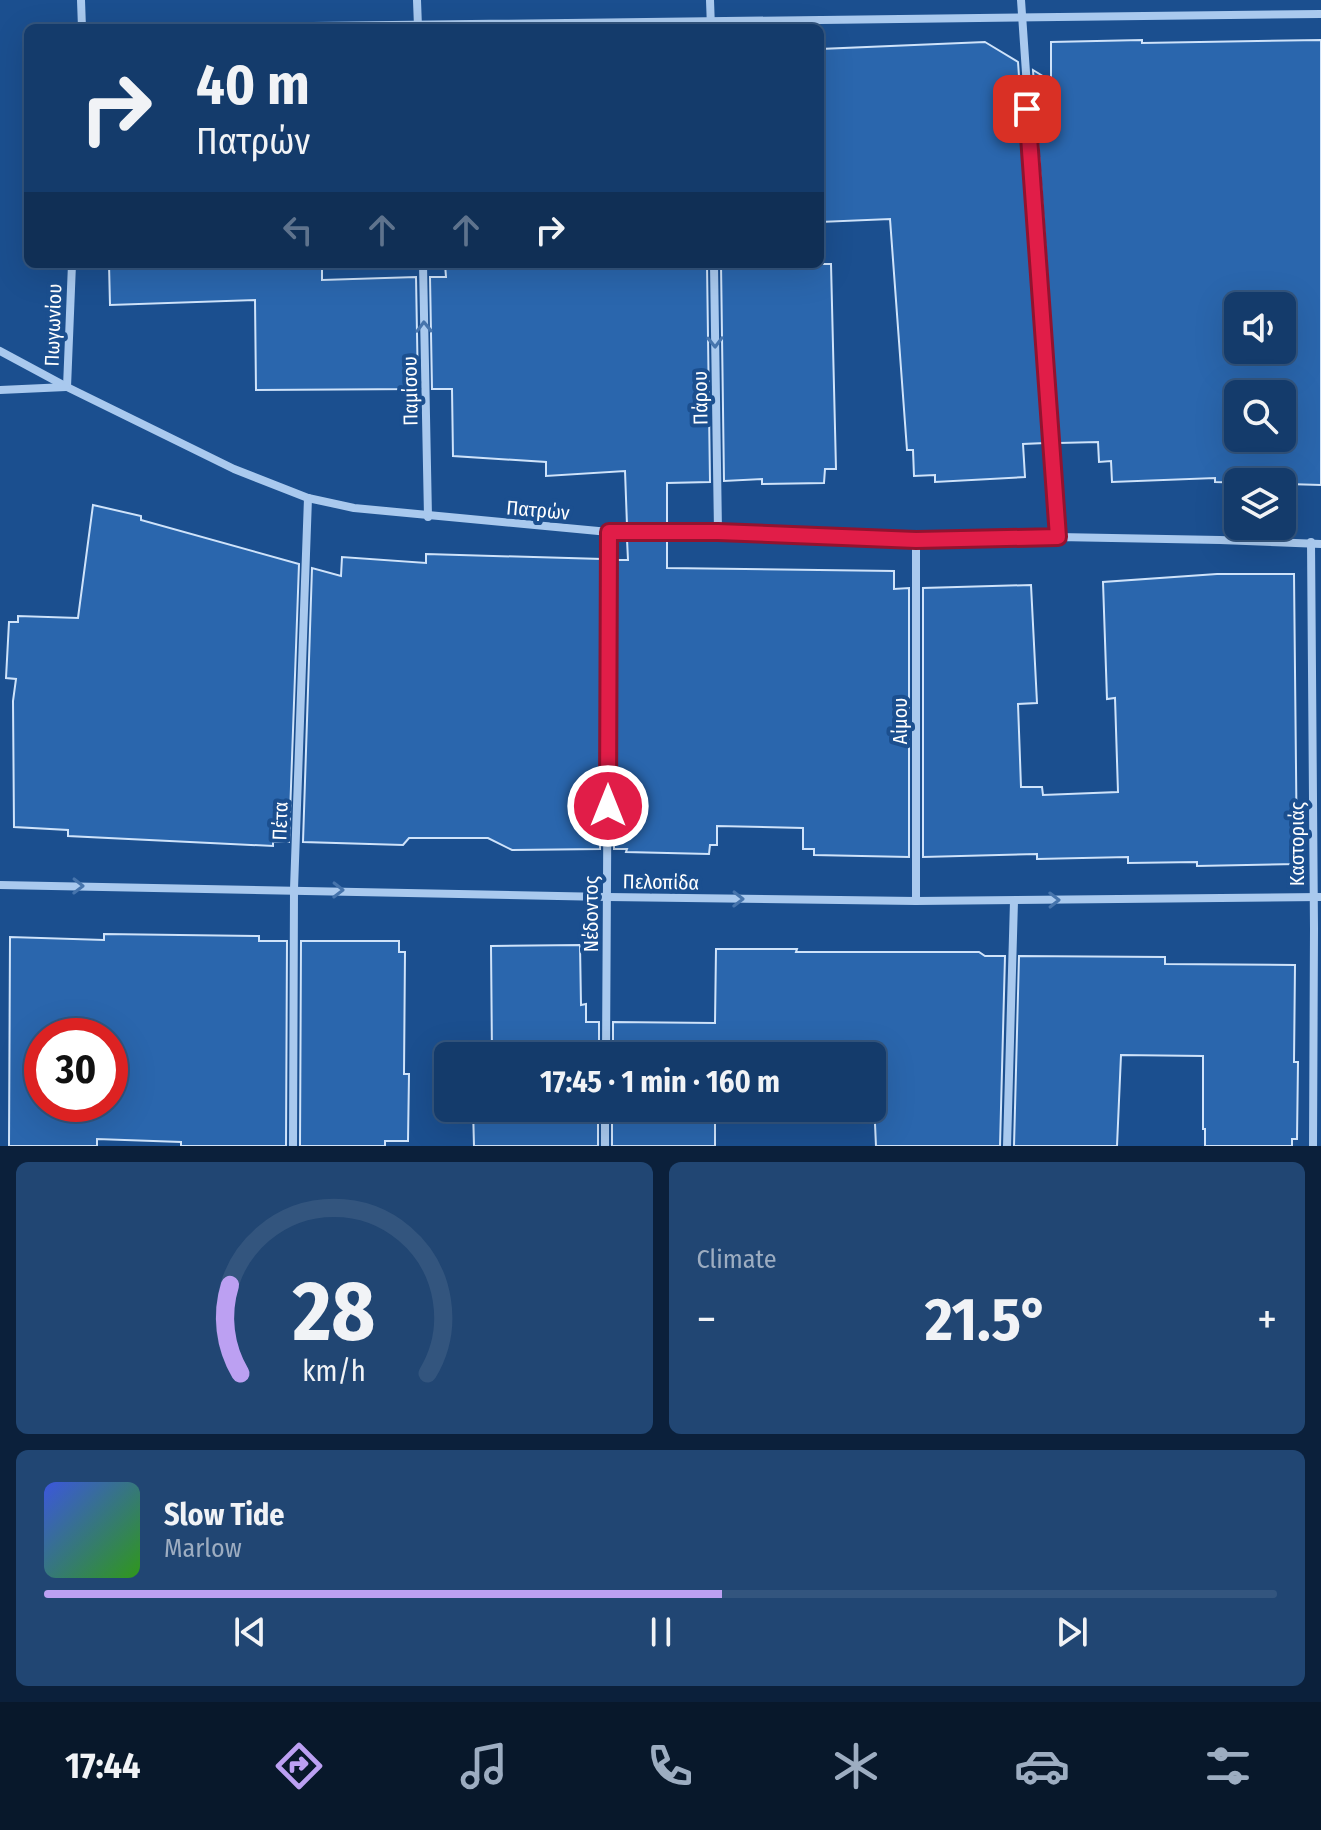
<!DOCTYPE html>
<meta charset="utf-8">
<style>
body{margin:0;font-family:"Fira Sans Condensed",sans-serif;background:#214673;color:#f1f3f6;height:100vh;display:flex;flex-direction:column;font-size:30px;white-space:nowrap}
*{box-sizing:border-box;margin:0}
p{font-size:26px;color:#9dadc1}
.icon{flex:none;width:44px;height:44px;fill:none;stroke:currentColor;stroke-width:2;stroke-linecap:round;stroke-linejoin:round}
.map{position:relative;height:1146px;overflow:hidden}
.drawer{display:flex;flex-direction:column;gap:16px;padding:16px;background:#0b203b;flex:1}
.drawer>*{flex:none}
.banner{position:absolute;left:24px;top:24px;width:800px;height:244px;border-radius:12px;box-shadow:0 8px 32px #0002,0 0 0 2px #33557e;background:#143b6b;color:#f1f3f6;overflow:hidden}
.buttons{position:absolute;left:1224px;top:292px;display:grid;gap:16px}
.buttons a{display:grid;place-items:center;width:72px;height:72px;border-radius:12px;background:#143b6b;box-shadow:0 8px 32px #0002,0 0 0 2px #33557e;font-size:40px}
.speed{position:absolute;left:24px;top:1018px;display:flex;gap:16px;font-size:40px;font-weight:700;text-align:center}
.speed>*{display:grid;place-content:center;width:104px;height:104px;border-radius:50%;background:#143b6b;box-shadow:0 8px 32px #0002,0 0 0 2px #33557e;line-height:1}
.speed .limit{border:12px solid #d22;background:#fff;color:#111}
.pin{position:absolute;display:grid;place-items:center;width:68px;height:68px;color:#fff;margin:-34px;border-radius:16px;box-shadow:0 4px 12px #0006}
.me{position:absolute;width:88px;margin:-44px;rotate:0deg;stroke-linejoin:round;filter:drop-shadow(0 0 6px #0008)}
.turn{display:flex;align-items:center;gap:28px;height:168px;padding:0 40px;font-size:36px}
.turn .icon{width:104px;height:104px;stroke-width:2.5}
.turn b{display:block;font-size:56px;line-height:68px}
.lanes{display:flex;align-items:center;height:76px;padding:0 40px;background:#0003;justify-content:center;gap:40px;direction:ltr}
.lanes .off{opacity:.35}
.big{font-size:60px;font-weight:700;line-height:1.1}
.drawer .tile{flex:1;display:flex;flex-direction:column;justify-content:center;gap:12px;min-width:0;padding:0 28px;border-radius:12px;background:#214673}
.drawer .dial{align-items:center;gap:0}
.dial svg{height:208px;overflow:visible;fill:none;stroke:#33557e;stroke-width:7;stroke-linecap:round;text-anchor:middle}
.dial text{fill:#f1f3f6;stroke:none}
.song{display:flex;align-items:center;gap:24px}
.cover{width:96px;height:96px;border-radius:12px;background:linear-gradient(135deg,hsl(230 70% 55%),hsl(110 70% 35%))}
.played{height:8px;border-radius:4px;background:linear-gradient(90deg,#bca0f2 55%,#33557e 55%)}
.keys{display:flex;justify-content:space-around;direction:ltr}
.heat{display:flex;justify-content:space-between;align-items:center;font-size:44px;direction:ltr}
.drawer .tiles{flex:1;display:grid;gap:16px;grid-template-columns:1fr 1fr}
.tile:last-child{grid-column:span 2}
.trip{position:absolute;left:434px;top:1042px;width:452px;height:80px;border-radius:12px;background:#143b6b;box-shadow:0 8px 32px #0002,0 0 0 2px #33557e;font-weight:700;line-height:80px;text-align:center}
.tabs{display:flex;height:128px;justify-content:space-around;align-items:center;background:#08182b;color:#9dadc1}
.tabs .icon{width:56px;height:56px}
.tabs .on{color:#bca0f2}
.tabs b{font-size:36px;color:#f1f3f6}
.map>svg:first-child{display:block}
.building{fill:#2a66ad;stroke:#cfe3fa;stroke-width:2;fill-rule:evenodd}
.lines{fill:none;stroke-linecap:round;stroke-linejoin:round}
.street{stroke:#a9c9ee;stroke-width:8}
.oneway{stroke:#4674ac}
.route-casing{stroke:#92132f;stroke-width:20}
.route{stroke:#e11d48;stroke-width:14}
.labels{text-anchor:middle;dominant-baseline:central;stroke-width:8;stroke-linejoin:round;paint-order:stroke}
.street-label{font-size:20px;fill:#fff;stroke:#1b4f8f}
</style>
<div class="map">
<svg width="1321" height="1146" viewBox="0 0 1321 1146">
<rect width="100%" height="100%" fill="#1b4f8f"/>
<g class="building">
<path d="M1142 40V43L1321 40V485L1215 482V478L1112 482 1111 461 1099 462 1098 442 1059 443 1033 70 1051 81V42ZM1238 306H1282V350H1238ZM1238 394H1282V438H1238Z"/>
<path d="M985 42 1018 62 1045 443 1023 444 1025 477 935 482V475L914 476 913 450H907L890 219 820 222V49Z"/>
<path d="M109 264H322V280L416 277 418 389 256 390 255 300 110 305Z"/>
<path d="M445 264H514V267L707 264 710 482 667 483V525H627L625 471 546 476V462L453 456 452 389H432L430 277H446Z"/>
<path d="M721 264H831L836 469H825L824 483 762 484V479L724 481Z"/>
<path d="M93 505 141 516V520L299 564 289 842H273V846L68 836V830L14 827 13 701 16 679 6 678 9 622H18V616L78 618Z"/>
<path d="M627 539H667V568L894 571V589L909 588V857L814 855V849H803V828L717 826V845H710L709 854 626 852 627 849H614L616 560H628Z"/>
<path d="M426 554 602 559 600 849 512 850 488 838H409L403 845 303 842 312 568 341 576 342 557 426 563Z"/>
<path d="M1217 574H1294L1297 864 1197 866V862L1128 863V857L1037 859V854L923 857V588L1031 585 1037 703 1018 704 1021 787H1042L1043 795 1118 792 1115 698 1107 699 1103 582Z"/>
<path d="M104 934 259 936V941H287L286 1146H181V1142L97 1139V1146H9L10 937 104 940ZM42 1036H110V1104H42Z"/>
<path d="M301 941H399V952H405L404 1074H409L408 1141H385V1146H300Z"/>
<path d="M580 945 581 1005 586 1004V1022H599V1056H492L491 946Z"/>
<path d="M716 949H797L796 952H979L985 956H1005L1000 1146H876L872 1056H613V1022L715 1023Z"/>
<path d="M1019 956 1165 957V964L1295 965 1294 1062H1298L1297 1139H1292V1146H1205V1129H1203V1056L1121 1055 1117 1146H1014Z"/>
<path d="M473 1108H598V1146H474Z"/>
<rect x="612" y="1108" width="103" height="38"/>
</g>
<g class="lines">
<g class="street">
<path d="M81 0 82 28"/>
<path d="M417 0 418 27"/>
<path d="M710 0 711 28"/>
<path d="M1021 0 1058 537"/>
<path d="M140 28 1321 14"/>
<path d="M423 264 428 517"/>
<path d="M714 264 718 532"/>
<path d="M0 351 67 387 234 469 308 498 354 508 609 532H718L916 540 1058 537 1220 540 1321 544"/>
<path d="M67 387 72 264"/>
<path d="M0 390 66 387"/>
<path d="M916 540V901"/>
<path d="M1311 542 1314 928 1313 1146"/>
<path d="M0 885 608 897 916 901 1321 897"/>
<path d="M606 1056 609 532"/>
<path d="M293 1146 294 889 308 498"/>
<path d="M605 1146V1108"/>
<path d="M1007 1146 1014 901"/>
</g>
</g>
<defs><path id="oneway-chevron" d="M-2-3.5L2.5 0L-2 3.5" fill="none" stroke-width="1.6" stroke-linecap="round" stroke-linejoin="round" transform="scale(2)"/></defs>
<g class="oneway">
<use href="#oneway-chevron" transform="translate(424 327) rotate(-91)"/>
<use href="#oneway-chevron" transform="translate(715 342) rotate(89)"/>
<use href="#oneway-chevron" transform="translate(78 886) rotate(1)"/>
<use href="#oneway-chevron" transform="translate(338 890) rotate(1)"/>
<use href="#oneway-chevron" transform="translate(738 899) rotate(1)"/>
<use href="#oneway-chevron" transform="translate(1054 900) rotate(-1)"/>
</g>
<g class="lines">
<defs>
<path id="route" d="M608 806 609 532H718L916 540 1058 537 1027 109"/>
</defs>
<use href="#route" class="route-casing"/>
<use href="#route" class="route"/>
</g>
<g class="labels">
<g class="street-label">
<text transform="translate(53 325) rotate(-88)">Πωγωνίου</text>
<text transform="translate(410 391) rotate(-91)">Παμίσου</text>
<text transform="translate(700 398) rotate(-91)">Πάρου</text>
<text transform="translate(538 510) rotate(5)">Πατρών</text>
<text transform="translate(900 721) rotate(-90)">Αίμου</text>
<text transform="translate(280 821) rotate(-88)">Πέτα</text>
<text transform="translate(1297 844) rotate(-90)">Καστοριάς</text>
<text transform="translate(661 882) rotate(1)">Πελοπίδα</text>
<text transform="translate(591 914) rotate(-90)">Νέδοντος</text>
</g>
</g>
</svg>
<div class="buttons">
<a><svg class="icon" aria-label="sound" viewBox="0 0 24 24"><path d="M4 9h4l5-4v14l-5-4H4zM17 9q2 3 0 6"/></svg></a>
<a><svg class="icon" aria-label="search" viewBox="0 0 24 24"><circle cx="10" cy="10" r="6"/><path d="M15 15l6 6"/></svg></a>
<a><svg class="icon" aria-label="layers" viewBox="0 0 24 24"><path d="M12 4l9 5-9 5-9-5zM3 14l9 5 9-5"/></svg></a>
</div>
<div class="speed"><div class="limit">30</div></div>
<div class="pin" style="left:1027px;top:109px;background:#d93025"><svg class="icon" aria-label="arrive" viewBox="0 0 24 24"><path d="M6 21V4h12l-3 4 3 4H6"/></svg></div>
<svg class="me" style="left:608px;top:806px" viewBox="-20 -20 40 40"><circle r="17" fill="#e11d48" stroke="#fff" stroke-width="3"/><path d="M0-11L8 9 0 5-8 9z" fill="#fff"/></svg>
<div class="trip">17:45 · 1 min · 160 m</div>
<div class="banner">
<div class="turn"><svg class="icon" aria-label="right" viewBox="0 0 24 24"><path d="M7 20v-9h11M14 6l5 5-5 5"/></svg><div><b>40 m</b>Πατρών</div></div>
<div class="lanes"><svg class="icon off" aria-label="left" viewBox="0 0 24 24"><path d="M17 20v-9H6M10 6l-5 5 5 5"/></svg><svg class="icon off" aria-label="ahead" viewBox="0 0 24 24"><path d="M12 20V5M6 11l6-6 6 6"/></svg><svg class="icon off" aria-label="ahead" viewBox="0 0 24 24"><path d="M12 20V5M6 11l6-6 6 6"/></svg><svg class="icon" aria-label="right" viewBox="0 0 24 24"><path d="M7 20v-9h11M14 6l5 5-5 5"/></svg></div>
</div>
</div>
<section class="drawer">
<div class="tiles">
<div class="tile dial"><svg viewBox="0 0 100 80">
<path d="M14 69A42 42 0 1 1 86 69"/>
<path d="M14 69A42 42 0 0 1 10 35" stroke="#bca0f2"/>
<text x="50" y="56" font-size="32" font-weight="700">28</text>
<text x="50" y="72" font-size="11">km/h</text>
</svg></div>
<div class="tile"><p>Climate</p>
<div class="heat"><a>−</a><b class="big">21.5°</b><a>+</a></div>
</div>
<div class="tile">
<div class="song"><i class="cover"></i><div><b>Slow Tide</b><p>Marlow</p></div></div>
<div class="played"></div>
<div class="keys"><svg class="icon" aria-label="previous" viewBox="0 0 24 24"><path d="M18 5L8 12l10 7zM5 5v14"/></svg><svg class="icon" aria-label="pause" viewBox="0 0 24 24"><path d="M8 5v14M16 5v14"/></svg><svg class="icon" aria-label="next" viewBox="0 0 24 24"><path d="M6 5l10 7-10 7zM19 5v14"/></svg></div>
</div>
</div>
</section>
<nav class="tabs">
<b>17:44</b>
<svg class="icon on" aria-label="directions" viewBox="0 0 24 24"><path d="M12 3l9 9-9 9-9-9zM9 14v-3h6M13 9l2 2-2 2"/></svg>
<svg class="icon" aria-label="music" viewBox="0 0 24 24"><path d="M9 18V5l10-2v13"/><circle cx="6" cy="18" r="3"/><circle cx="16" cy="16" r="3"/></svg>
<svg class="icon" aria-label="phone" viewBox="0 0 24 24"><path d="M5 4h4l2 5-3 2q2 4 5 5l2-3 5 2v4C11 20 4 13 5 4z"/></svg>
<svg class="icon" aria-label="climate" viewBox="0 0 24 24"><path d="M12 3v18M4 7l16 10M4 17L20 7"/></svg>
<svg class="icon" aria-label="car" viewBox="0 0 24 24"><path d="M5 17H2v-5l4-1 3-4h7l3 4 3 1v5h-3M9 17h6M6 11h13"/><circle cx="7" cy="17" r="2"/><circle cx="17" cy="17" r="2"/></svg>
<svg class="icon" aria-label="filters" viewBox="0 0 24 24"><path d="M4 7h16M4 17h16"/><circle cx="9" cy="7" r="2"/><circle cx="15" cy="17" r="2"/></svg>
</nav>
